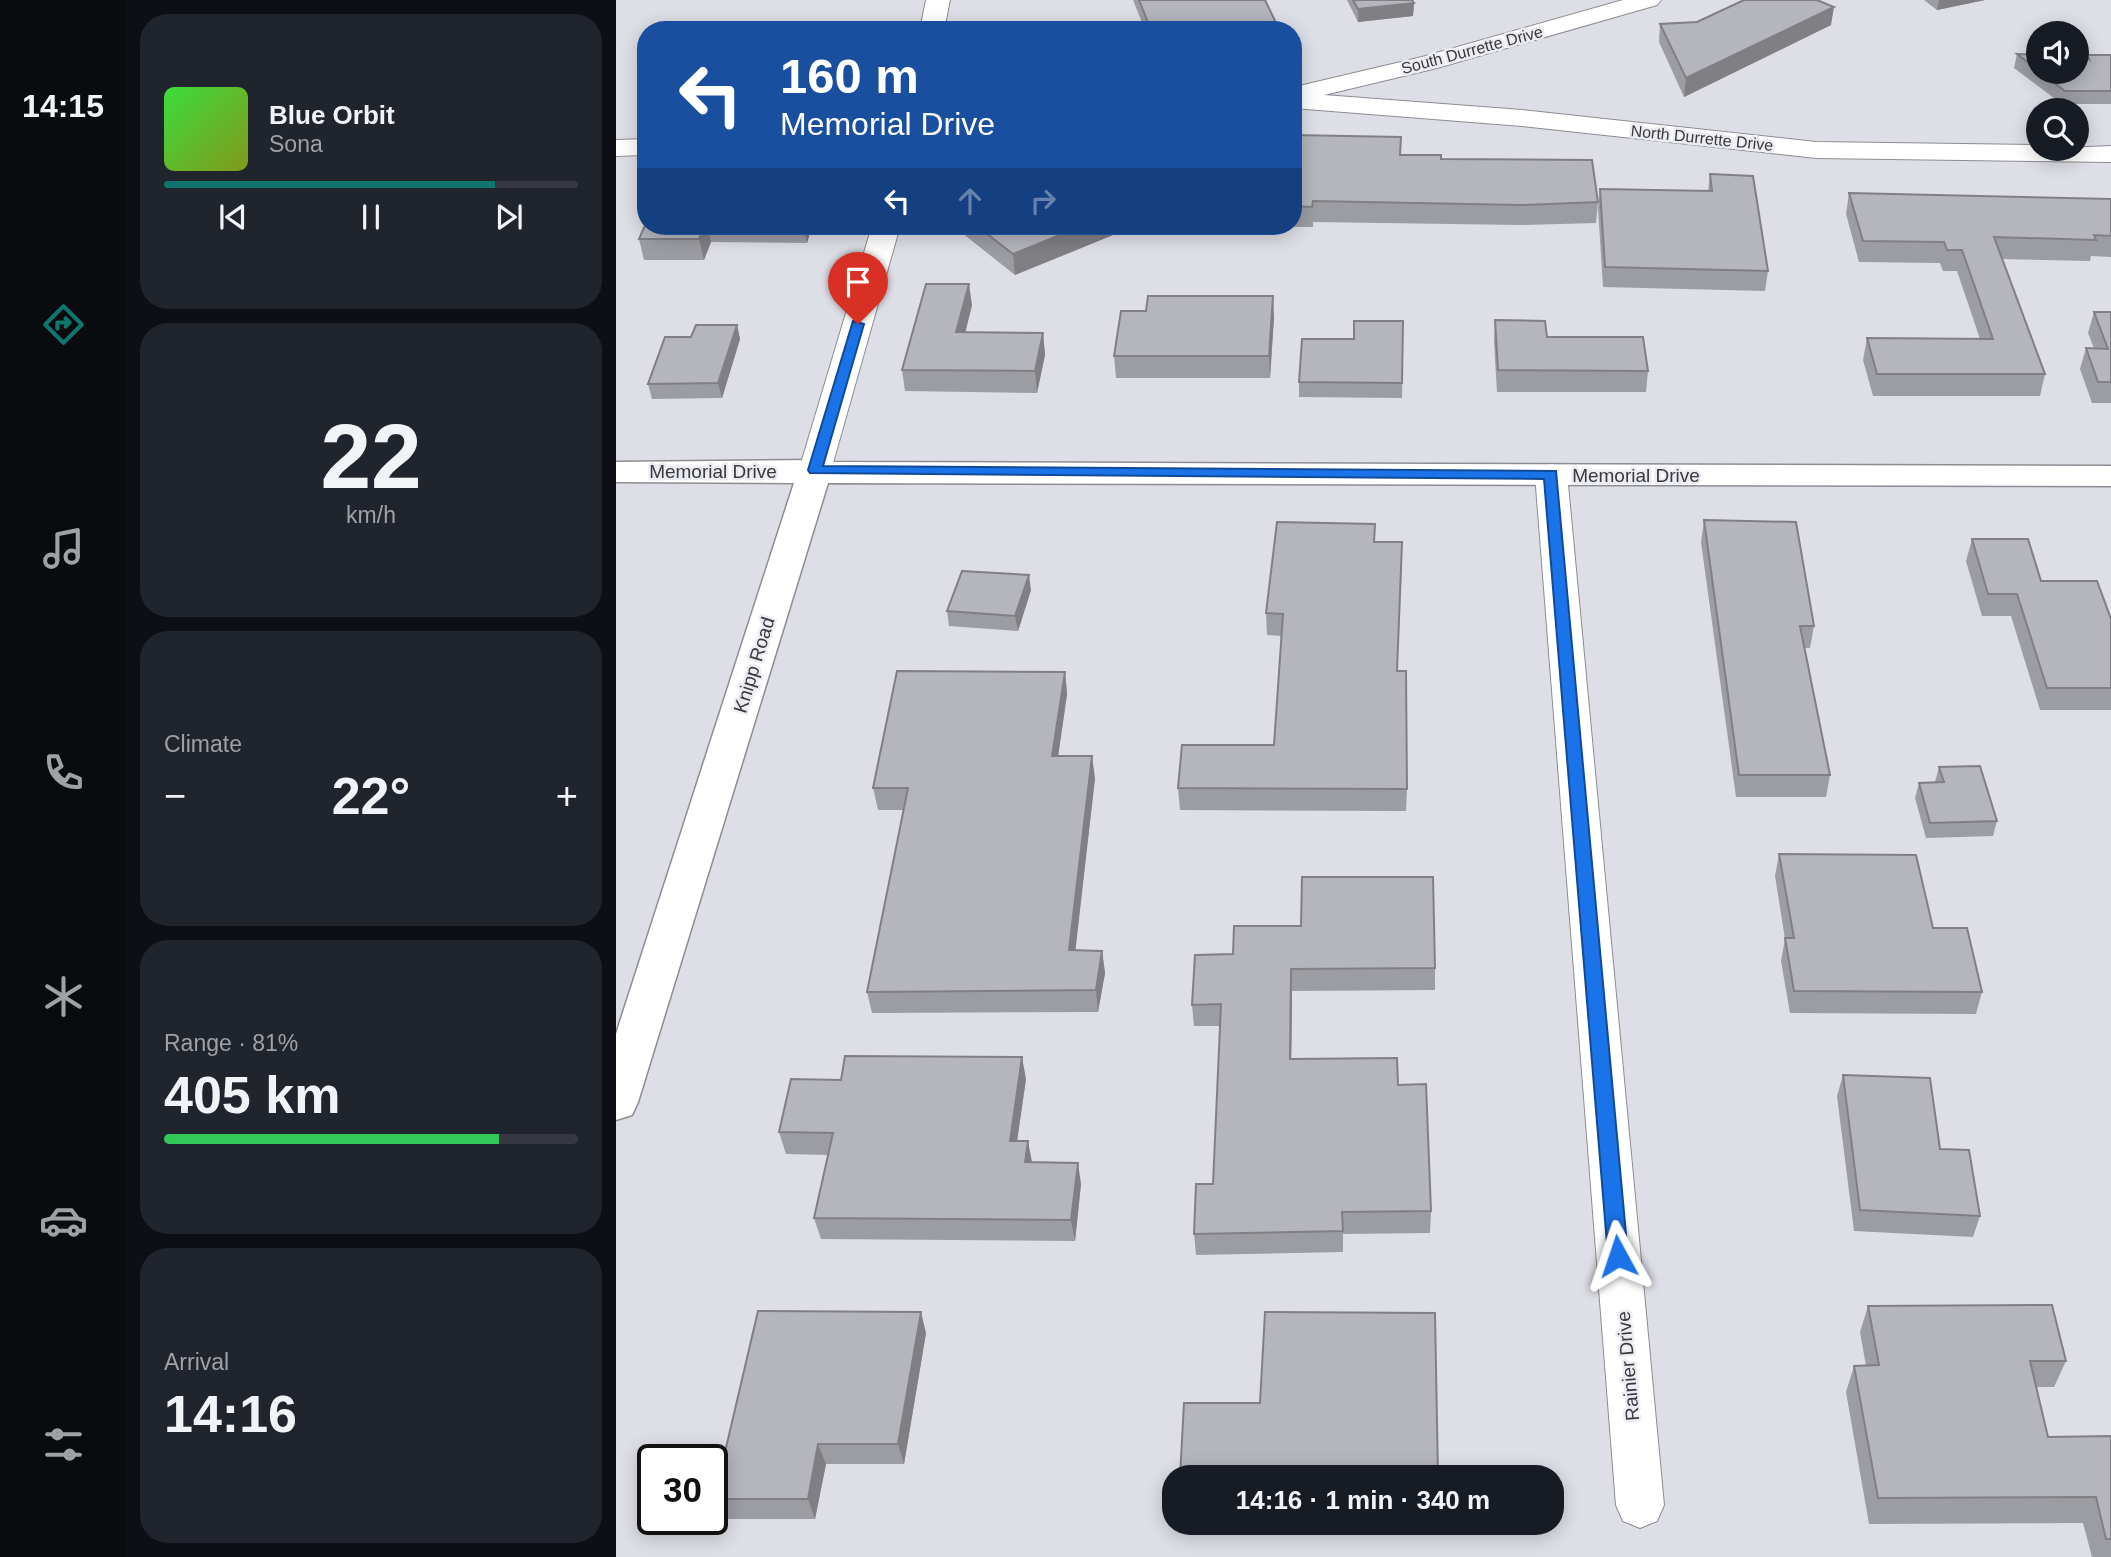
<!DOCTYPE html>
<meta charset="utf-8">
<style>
body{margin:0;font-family:Arial,sans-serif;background:#20242c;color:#f1f3f6;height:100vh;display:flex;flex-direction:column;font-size:26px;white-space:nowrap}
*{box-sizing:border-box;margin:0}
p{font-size:23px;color:#9ea1a6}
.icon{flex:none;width:38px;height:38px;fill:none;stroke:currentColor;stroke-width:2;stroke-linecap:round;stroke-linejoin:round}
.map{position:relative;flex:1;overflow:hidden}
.sheet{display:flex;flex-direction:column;gap:14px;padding:14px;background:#0d0f14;width:490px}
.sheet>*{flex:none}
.hud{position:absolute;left:21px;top:21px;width:665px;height:214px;border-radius:28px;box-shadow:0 4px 18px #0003;background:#1a4fa0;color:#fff;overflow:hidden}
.buttons{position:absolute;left:1410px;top:21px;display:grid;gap:14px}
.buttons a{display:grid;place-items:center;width:63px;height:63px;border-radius:50%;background:#171b24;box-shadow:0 4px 18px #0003;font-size:35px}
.speed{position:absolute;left:21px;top:1444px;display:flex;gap:14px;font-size:35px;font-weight:700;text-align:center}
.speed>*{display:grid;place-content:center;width:91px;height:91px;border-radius:50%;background:#171b24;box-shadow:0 4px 18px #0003;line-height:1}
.speed .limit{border:4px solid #111;border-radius:10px;background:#fff;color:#111}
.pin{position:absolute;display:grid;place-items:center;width:60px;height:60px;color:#fff;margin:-72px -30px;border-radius:50% 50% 50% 0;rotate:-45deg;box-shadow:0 0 7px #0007}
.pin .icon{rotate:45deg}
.me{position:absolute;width:77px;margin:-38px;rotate:355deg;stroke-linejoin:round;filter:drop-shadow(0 0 5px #0008)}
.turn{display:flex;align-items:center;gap:24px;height:147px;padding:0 28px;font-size:32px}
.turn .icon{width:91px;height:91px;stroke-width:2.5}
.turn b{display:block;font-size:49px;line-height:60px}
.lanes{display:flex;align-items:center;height:66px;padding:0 28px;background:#0003;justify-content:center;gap:35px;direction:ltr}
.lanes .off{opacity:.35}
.big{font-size:52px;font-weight:700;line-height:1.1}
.sheet .tile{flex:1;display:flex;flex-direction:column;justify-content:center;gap:10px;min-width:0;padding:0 24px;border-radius:28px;background:#20242c}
.sheet .dial{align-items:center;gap:0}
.dial b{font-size:91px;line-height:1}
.song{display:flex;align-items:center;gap:21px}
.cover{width:84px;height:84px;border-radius:10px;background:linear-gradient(135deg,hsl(120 70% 55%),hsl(70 70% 35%))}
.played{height:7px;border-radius:4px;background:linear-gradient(90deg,#0f766e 80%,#363941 80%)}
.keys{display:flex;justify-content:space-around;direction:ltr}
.heat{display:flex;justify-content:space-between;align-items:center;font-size:38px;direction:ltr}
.charge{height:10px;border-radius:5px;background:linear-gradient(90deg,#34c759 81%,#363941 0)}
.trip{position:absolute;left:546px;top:1465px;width:402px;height:70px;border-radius:28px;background:#171b24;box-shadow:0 4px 18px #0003;font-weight:700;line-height:70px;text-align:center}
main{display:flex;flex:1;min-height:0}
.menu{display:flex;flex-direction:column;width:126px;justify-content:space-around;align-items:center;background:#090b0e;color:#9ea1a6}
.menu .icon{width:49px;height:49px}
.menu .selected{color:#0f766e}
.menu b{font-size:32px;color:#f1f3f6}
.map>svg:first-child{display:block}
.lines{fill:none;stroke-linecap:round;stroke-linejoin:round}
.street-casing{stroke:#8c8d93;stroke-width:2}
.secondary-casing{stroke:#8c8d93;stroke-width:3}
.street{fill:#fff;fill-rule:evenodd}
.secondary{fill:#fff;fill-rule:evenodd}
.wall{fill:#9c9da3}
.shaded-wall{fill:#7f7f84}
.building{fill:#b5b6bd;stroke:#7f7f84;stroke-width:2}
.route{fill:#1a73e8;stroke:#114b97;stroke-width:2}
.labels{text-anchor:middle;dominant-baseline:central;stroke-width:5;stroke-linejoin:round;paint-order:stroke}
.far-street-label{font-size:16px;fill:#3a3a3d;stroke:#ebedf3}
.street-label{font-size:19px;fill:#3a3a3d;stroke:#ebedf3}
</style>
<main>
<nav class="menu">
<b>14:15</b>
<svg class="icon selected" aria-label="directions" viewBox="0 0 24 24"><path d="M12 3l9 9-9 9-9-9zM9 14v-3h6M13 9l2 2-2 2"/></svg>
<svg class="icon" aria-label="music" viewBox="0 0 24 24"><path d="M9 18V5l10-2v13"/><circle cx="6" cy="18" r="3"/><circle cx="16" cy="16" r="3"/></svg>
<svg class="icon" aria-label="phone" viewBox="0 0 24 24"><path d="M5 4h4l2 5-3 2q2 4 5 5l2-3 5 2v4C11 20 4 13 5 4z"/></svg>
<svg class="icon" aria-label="climate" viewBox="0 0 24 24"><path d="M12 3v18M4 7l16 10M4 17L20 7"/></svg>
<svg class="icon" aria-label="car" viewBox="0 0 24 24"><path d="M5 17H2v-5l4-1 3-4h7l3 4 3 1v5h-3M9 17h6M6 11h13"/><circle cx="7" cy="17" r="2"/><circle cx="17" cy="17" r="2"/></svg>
<svg class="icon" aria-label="filters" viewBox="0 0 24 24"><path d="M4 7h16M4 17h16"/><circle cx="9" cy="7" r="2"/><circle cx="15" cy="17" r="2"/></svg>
</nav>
<section class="sheet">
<div class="tile">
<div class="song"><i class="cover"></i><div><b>Blue Orbit</b><p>Sona</p></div></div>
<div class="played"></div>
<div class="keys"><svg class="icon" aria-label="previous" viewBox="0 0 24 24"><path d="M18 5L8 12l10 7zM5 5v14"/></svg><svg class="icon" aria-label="pause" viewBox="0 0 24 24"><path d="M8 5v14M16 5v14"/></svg><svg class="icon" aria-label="next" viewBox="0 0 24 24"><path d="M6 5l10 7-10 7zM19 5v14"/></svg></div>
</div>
<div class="tile dial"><b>22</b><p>km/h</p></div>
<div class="tile"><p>Climate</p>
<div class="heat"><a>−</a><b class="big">22°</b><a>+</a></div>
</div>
<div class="tile"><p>Range · 81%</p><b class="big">405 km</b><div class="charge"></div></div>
<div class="tile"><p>Arrival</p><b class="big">14:16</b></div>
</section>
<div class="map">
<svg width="1495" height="1557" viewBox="0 0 1495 1557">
<rect width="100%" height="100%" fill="#dedfe6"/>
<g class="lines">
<defs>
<g id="street">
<path d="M310 0H334L328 30H304Z"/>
<path d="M1007 0H1045L1041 5 821 68 708 95 906 110 1200 142 1423 145V149L1495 146V162L1200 158 906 126 677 108V92L680 93 683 86 806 57Z"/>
<path d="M30 139V155L0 156V140Z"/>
<path d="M256 226H284L215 470 210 477 199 480 188 477 183 470Z"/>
<path d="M935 464 946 467 951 474 1048 1505 1041 1521 1024 1528 1007 1521 1000 1505 919 474 924 467Z"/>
</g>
<path id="secondary" d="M199 460 209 462 1495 466V486L212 483 22 1102 16 1115 0 1120V1034L178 483 0 482V462Z"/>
</defs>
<use href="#street" class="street-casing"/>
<use href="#secondary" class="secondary-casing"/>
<use href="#street" class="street"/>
<use href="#secondary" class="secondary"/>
</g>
<g class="wall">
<path d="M517 0H649L662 27V30H529Z"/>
<path d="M731 0H796L798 3 797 16 742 22Z"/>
<path d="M1308 0H1369L1321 10Z"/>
<path d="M1044 24 1215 25 1068 97 1043 42Z"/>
<path d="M1401 54 1423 55V72H1461L1471 55H1495V104H1446L1398 68Z"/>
<path d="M677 135 785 155 825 159 982 202 980 223 904 225 697 222V227H648V226H677Z"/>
<path d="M1094 174 1152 271 1149 291 987 287 982 208 984 189 1092 191Z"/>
<path d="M1233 193 1495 199V257L1475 256 1474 261 1386 259 1429 374 1424 396H1257L1247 360 1251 338 1364 339 1341 271H1327L1324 263 1243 262 1230 214Z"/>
<path d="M30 226H196L191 243 95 242 88 260H28L23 239Z"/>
<path d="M341 226H519L399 275 341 229Z"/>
<path d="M356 305 349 333H427L429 355 421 393 289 391 286 370Z"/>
<path d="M1478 312H1495V403H1476L1464 369 1470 348H1478L1472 333Z"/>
<path d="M658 317 654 378H500L498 356Z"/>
<path d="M879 320 931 337 1032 371 1030 392H881L878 342Z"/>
<path d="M787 321 786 398 683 397V382L738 339Z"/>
<path d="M121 325 124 339 106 398 36 399 32 384 75 337Z"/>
<path d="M1088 520 1198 626 1194 648H1189L1214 775 1210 797H1120L1085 542Z"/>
<path d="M1356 539 1425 581 1495 619V710H1424L1395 616H1366L1350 561Z"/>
<path d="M759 542 786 564 781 671 791 789 790 811 564 810 562 788 658 745 666 636 651 635 650 613Z"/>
<path d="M415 590 402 631 333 626 331 611Z"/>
<path d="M449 672 451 694 442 756 479 778 459 950 486 951 489 973 482 1012 256 1013 251 992 288 810H262L257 788Z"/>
<path d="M1323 767 1381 821 1377 836 1310 838 1299 798 1303 783 1319 782Z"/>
<path d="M1163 854 1317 928 1366 992 1360 1014 1174 1013 1165 961 1169 939 1159 876Z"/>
<path d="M579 955 819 968V990L676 991 675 1059 782 1085 815 1211 814 1233 727 1234V1252L580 1255 578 1234 597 1184 604 1026H578L576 1005Z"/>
<path d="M1227 1075 1324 1149 1364 1216 1357 1237 1238 1231 1221 1096Z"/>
<path d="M410 1079 401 1141 416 1162 465 1184 459 1241 205 1239 198 1218 212 1155 170 1154 163 1132 225 1080Z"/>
<path d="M1252 1306 1450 1361 1438 1387H1420L1432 1437 1495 1436V1557H1476L1467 1523 1253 1524 1230 1392 1238 1366H1250L1244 1332Z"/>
<path d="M310 1333 288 1464H210L199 1519H107L98 1499Z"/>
<path d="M564 1522H712V1526L564 1525Z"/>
</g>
<g class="shaded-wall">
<path d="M1323 0H1369L1321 10Z"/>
<path d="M798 3 797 16 742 22V9Z"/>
<path d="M1218 7 1215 25 1068 97 1070 78Z"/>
<path d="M662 27V30H643Z"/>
<path d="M88 226H91L95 242 88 260 83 239Z"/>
<path d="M187 226H196L191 243Z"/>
<path d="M466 226H519L399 275 397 254Z"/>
<path d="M353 284 356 305 344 354 340 332Z"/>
<path d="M657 296 658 317 654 378 653 356Z"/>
<path d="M121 325 124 339 106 398 102 383Z"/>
<path d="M427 333 429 355 421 393 419 371Z"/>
<path d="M413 575 415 590 402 631 399 616Z"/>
<path d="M449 672 451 694 439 778 436 756Z"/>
<path d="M476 756 479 778 457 972 453 950Z"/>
<path d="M486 951 489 973 482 1012 480 990Z"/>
<path d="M675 969 676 991 675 1081 674 1059Z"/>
<path d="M406 1057 410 1079 398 1162 394 1141Z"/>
<path d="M412 1141 416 1162H409Z"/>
<path d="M462 1163 465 1184 459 1241 455 1220Z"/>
<path d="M305 1312 310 1333 288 1464 282 1444Z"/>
<path d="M202 1444 210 1464 199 1519 192 1499Z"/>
</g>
<g class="building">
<path d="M523 0H649L662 27 643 30H535Z"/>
<path d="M737 0H796L798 3 742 9Z"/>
<path d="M1128 0H1201L1218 7 1070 78 1044 24 1081 22Z"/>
<path d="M1401 54 1423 55V71Z"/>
<path d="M1461 55H1467L1473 59 1471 55H1495V91H1449L1424 72H1461Z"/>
<path d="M677 135 785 137 784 155H825V159L976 160 982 202 905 205 697 201 696 207 677 206Z"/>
<path d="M1094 174 1137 176 1152 271 989 267 984 189 1096 191Z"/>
<path d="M1233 193 1495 199V236L1478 235 1480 240 1378 237 1429 374H1261L1251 338 1377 339 1346 250H1331L1328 242 1247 241Z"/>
<path d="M30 223V226H88L83 239H23Z"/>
<path d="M361 226H466L397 254Z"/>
<path d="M310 284H353L340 332 427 333 419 371 286 370Z"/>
<path d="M532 296H657L653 356H498L505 311H530Z"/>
<path d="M1478 312H1495V382H1482L1470 348 1492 349Z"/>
<path d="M879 320 929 321 931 337H1027L1032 371 882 370Z"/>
<path d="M738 321H787L786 383 683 382 686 339H738Z"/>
<path d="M80 325H121L102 383 32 384 49 337H75Z"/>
<path d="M1088 520 1180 522 1198 626H1184L1214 775H1123Z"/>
<path d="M661 522 759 524 758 542H786L781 671H790L791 789 562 788 566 745H658L667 614 650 613Z"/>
<path d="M1356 539H1412L1425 581H1481L1495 619V688H1431L1401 594H1372Z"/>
<path d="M346 571 413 575 399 616 331 611Z"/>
<path d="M281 671 449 672 436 756H476L453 950 486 951 480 990 251 992 292 788H257Z"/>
<path d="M1364 766 1381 821 1314 823 1303 783 1328 782 1323 767Z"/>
<path d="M1163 854 1300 855 1317 928H1351L1366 992 1178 991 1169 938H1178Z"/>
<path d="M686 877H817L819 968 675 969 674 1059 781 1058 782 1085 810 1084 815 1211 726 1212 727 1231 578 1234 580 1184H597L605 1004 576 1005 579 955 617 954 618 926H685Z"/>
<path d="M229 1056 406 1057 394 1141H412L409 1162 462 1163 455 1220 198 1218 217 1133 163 1132 175 1079 225 1080Z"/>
<path d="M1227 1075 1314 1078 1324 1149 1353 1150 1364 1216 1244 1210Z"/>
<path d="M1436 1305 1450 1361H1414L1432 1437 1495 1436V1539H1490L1480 1497 1262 1498 1238 1366 1263 1365 1252 1306Z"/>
<path d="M142 1311 305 1312 282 1444H202L192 1499H98Z"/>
<path d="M649 1312 819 1313 822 1477H564L568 1403H644Z"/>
</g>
<path class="route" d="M237 321 248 324 207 466 940 471 1012 1256 1009 1262H995L992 1256 928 479 194 473 192 470Z"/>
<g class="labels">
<g class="far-street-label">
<text transform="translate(856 50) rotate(-15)">South Durrette Drive</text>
<text transform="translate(1086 138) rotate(6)">North Durrette Drive</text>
</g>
<g class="street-label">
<text x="97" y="471">Memorial Drive</text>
<text x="1020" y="475">Memorial Drive</text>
<text transform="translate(138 665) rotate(-73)">Knipp Road</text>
<text transform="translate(1012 1366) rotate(-95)">Rainier Drive</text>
</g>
</g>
</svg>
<div class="buttons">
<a><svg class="icon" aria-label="sound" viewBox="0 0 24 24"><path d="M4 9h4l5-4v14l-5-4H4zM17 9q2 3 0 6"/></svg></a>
<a><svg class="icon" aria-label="search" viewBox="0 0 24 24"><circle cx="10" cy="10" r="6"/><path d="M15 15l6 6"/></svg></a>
</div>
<div class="speed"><div class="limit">30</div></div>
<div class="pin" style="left:242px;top:324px;background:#d93025"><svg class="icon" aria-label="arrive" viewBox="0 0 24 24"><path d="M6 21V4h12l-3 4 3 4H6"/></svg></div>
<svg class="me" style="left:1002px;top:1256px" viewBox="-20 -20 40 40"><path d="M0-17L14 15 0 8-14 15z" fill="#1a73e8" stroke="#fff" stroke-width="4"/></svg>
<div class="trip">14:16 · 1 min · 340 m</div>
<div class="hud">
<div class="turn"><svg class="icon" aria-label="left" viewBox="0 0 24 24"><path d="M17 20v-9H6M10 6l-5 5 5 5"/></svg><div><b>160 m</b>Memorial Drive</div></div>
<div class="lanes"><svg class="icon" aria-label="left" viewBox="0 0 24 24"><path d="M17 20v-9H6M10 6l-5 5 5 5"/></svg><svg class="icon off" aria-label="ahead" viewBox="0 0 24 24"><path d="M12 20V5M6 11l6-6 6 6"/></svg><svg class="icon off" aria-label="right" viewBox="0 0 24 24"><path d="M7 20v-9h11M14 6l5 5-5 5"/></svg></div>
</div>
</div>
</main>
